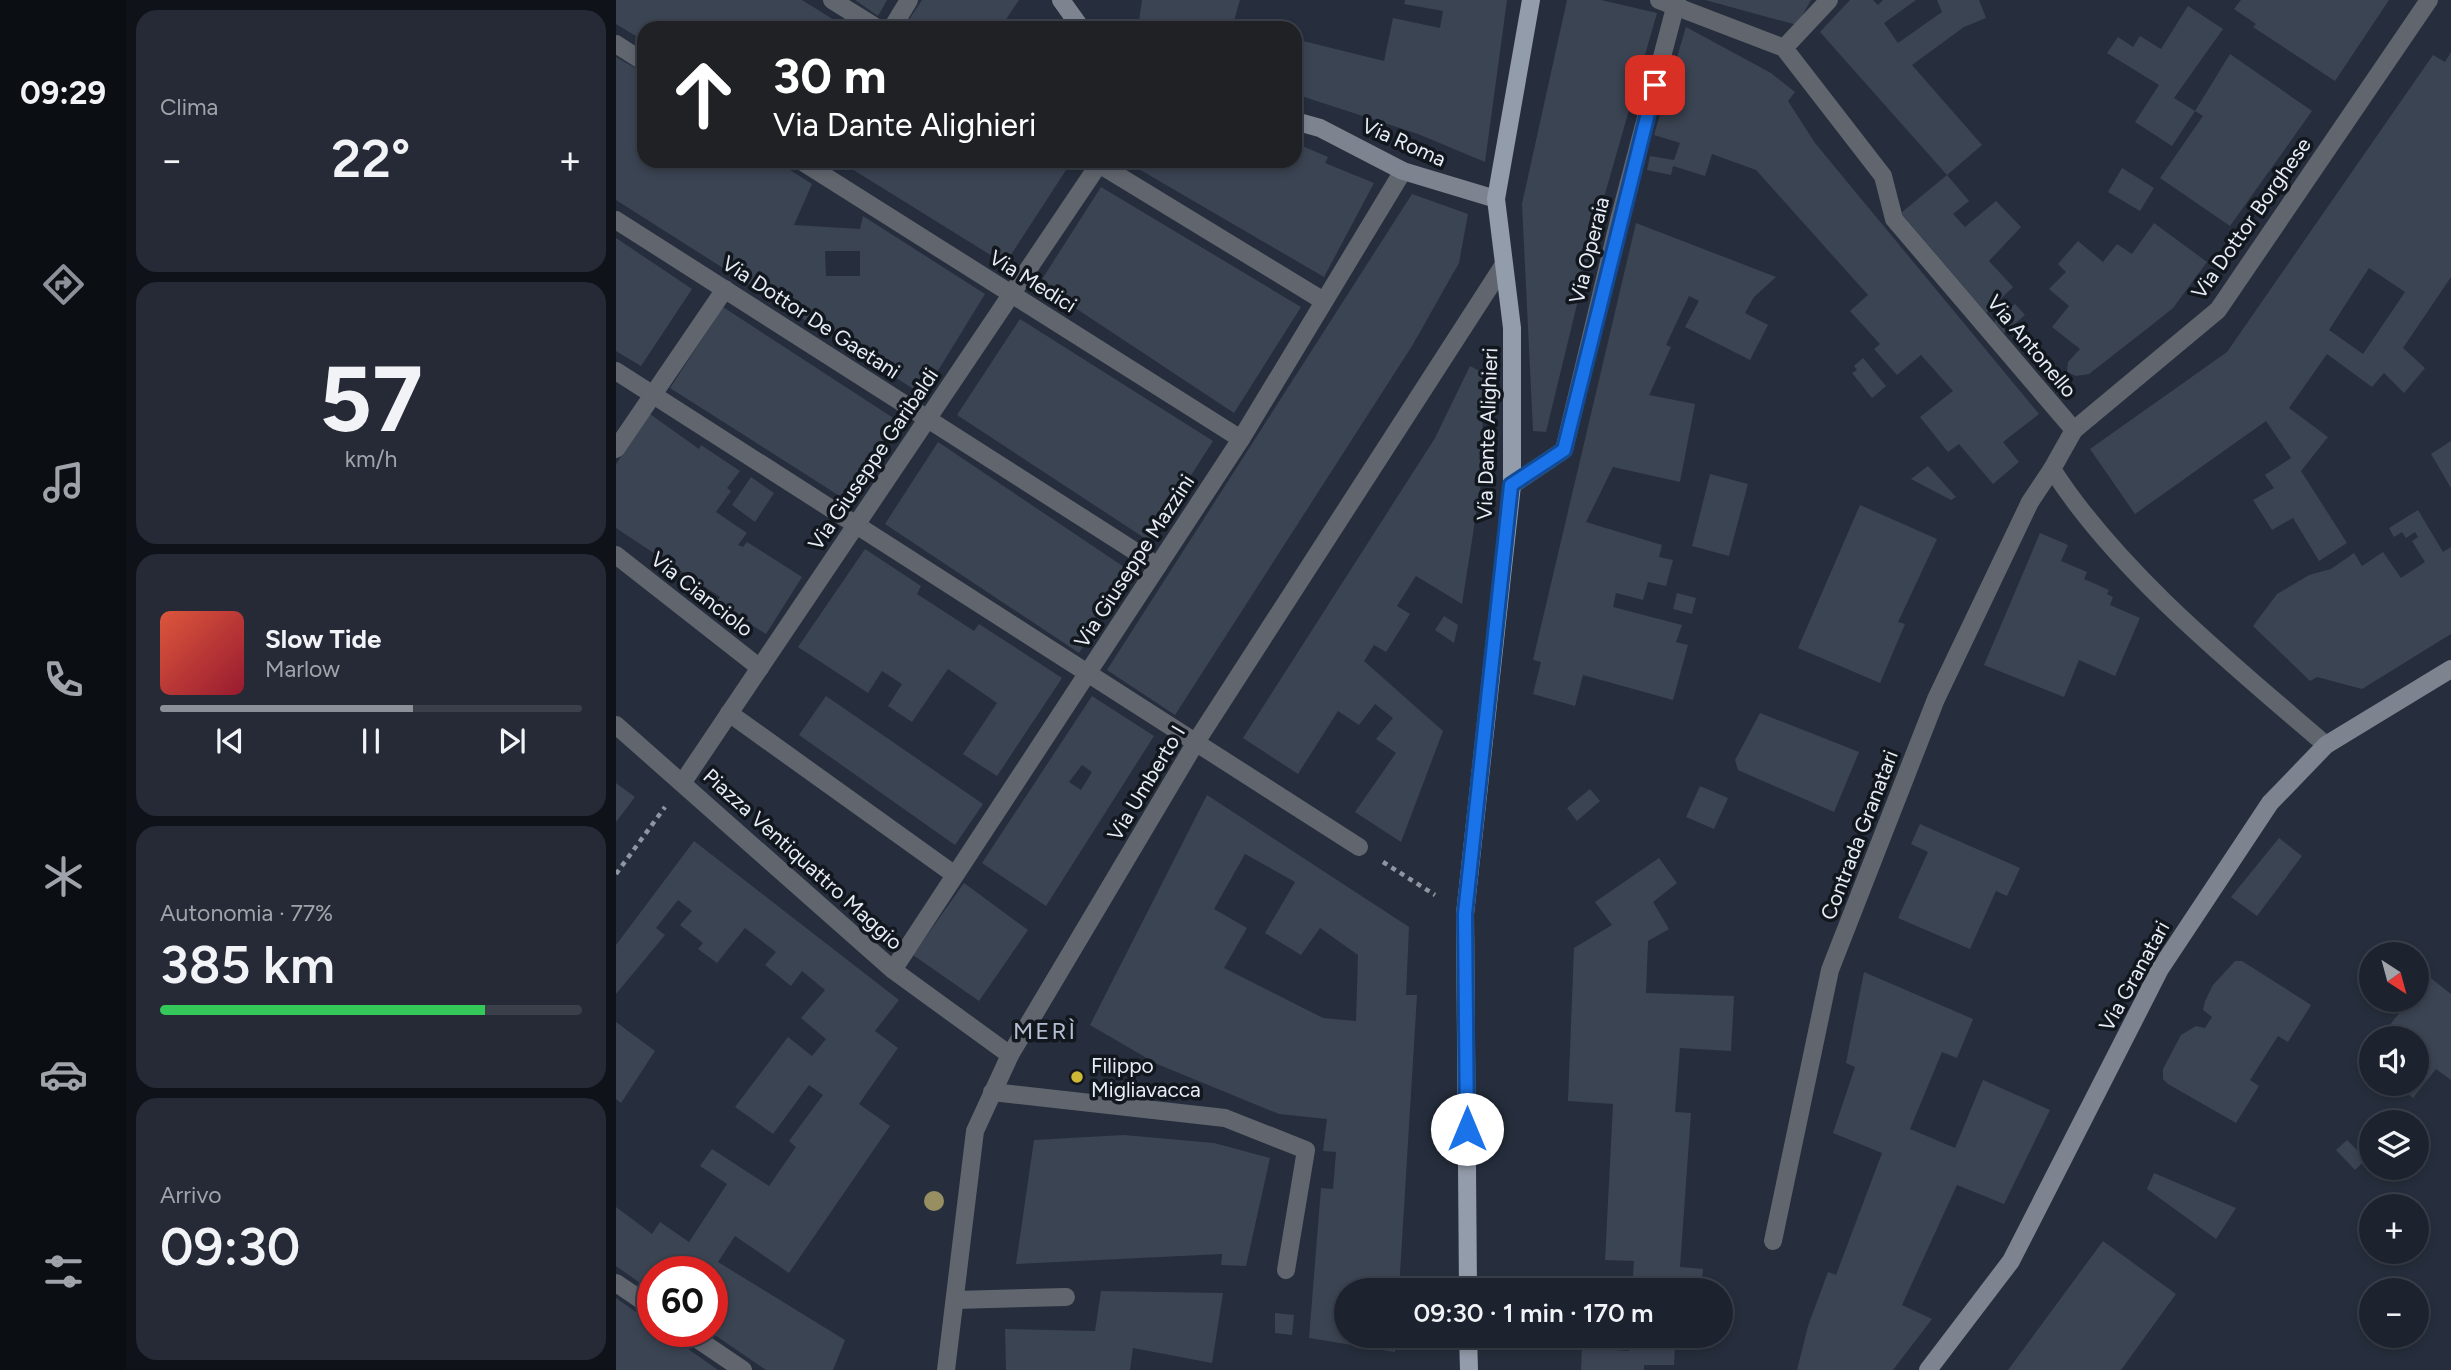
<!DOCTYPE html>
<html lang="it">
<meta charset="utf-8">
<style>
body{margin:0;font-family:Figtree,sans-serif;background:#252a36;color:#f1f3f6;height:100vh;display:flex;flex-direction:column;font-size:26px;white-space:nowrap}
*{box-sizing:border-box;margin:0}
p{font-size:23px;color:#a0a4aa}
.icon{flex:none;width:38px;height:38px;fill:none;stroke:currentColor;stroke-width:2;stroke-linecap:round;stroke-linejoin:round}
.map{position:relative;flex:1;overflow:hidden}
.panel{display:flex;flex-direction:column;gap:10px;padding:10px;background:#0f1319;width:490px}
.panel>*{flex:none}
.guide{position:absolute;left:21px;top:21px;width:665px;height:147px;border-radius:21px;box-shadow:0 4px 10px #0003,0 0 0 2px #3a3f4a;background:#202124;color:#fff;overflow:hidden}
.needle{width:46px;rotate:144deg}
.controls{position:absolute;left:1743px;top:942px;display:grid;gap:14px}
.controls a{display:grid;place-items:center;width:70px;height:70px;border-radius:50%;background:#1c222e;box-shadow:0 4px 10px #0003,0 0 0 2px #3a3f4a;font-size:35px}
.speed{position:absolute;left:21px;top:1256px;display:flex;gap:14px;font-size:35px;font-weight:700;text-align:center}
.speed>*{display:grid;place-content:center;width:91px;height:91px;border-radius:50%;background:#1c222e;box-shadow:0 4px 10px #0003,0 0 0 2px #3a3f4a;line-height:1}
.speed .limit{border:10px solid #d22;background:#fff;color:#111}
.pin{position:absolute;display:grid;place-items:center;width:60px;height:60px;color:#fff;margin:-30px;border-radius:14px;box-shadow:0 4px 10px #0006}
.me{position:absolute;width:77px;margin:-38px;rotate:0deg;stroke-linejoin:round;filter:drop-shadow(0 0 5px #0008)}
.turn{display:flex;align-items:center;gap:24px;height:147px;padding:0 21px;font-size:32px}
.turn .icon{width:91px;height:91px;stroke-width:2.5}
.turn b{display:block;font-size:49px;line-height:60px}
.big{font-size:52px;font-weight:600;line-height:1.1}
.panel .card{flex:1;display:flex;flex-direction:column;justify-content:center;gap:10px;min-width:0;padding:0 24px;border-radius:21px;background:#252a36}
.panel .dial{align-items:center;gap:0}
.dial b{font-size:91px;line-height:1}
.song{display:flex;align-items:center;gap:21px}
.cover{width:84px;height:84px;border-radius:10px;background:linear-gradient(135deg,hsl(10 70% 55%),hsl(350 70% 35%))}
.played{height:7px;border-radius:4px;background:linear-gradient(90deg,#8c9099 60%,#3a3f4a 60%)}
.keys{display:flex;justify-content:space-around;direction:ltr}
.heat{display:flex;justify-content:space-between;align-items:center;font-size:38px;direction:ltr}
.charge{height:10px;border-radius:5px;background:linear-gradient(90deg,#34c759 77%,#3a3f4a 0)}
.trip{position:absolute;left:718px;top:1278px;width:399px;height:70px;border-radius:35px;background:#1c222e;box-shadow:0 4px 10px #0003,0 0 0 2px #3a3f4a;font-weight:600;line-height:70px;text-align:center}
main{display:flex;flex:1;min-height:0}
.tabs{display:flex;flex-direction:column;width:126px;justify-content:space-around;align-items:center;background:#0b0e12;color:#a0a4aa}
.tabs .icon{width:49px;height:49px}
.tabs .selected{color:#8c9099}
.tabs b{font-size:32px;color:#f1f3f6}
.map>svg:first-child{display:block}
.building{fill:#3b4453;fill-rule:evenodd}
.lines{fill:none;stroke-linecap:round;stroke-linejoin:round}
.path{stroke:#8f96a2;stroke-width:4.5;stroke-dasharray:5 5;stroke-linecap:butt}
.street{stroke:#61656d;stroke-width:18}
.secondary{stroke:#7d8490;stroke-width:18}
.primary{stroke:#939cab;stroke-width:18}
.tree{fill:#978f61}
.route-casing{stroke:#114b97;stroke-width:18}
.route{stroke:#1a73e8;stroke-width:12}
.poi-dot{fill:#d0b837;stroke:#12161d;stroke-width:2.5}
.labels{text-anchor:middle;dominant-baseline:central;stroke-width:7;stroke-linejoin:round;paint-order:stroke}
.street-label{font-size:21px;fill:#e7edf6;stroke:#12161d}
.poi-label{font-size:21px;fill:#e7edf6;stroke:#12161d;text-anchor:start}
.quarter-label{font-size:24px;letter-spacing:2px;fill:#b4bfd1;stroke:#12161d}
</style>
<main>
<nav class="tabs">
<b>09:29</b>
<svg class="icon selected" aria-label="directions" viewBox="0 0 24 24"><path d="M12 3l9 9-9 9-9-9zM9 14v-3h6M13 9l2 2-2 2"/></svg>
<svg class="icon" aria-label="music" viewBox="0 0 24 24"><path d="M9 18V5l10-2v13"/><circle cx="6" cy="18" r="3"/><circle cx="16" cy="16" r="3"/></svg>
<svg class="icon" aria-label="phone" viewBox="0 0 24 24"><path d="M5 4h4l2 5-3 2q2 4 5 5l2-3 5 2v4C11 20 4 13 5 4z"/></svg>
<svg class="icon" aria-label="climate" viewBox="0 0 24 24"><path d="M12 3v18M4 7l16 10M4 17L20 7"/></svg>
<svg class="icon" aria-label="car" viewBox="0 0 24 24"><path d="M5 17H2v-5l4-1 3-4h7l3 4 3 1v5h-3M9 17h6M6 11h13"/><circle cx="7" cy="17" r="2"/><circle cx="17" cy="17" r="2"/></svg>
<svg class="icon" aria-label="filters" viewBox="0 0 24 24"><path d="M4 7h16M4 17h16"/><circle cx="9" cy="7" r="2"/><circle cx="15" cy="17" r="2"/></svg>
</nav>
<section class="panel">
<div class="card"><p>Clima</p>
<div class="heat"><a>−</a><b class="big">22°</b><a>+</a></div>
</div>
<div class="card dial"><b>57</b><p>km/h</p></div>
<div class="card">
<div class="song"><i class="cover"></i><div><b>Slow Tide</b><p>Marlow</p></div></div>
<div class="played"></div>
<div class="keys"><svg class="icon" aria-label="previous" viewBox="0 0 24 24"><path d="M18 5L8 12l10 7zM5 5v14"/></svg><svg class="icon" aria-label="pause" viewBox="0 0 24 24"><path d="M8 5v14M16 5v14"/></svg><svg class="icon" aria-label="next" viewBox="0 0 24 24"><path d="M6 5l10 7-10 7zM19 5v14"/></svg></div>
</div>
<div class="card"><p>Autonomia · 77%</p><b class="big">385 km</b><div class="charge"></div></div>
<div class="card"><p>Arrivo</p><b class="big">09:30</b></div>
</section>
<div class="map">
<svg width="1835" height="1370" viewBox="0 0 1835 1370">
<rect width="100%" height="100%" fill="#262e3d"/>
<g class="building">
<path d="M0 0H186L231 28H28V41L0 24Z"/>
<path d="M239 0H271L262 16Z"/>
<path d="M306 0H403L384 28 288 27Z"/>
<path d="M526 0H624L617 24 627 28H522Z"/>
<path d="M789 0H891L869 162 802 134 679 94V39L768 61 777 18 824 28 827 11 788 4Z"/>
<path d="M951 0H985L1041 13 982 218 930 432 917 431 906 204Z"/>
<path d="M1089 0H1195L1181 25Z"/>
<path d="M1234 0H1257L1262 5 1267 0H1300L1268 23 1282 43 1326 12 1321 0H1363L1370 18 1348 27 1296 65 1366 145 1331 175 1204 32Z"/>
<path d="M1625 0H1773L1719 81 1637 27 1640 24 1618 9Z"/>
<path d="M1572 6 1607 29 1558 98 1579 111 1556 146 1519 122 1543 85 1491 53 1502 37 1517 47 1524 36 1545 49Z"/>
<path d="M1070 27 1155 73 1179 92 1172 101 1199 143 1423 414 1387 442 1403 462 1377 484 1343 444 1332 452 1304 417 1337 391 1305 355 1281 375 1258 349 1264 344 1234 311 1252 295 1140 170 1096 154 1089 176 1057 166 1055 175 1031 170 1034 156 1058 160 1064 143 1038 135Z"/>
<path d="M1835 52V277L1787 348 1809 368 1788 393 1768 373 1756 387 1711 354 1673 408 1712 437 1685 471 1731 543 1703 561 1677 518 1656 530 1637 500 1658 488 1649 475 1675 458 1650 421 1519 514 1474 449 1611 352 1817 55 1829 62ZM1753 268 1789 292 1747 354 1713 330Z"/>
<path d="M1614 54 1696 111 1614 226 1544 178 1587 116 1579 111Z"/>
<path d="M0 57 28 73V161H160L196 184 178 225 244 229 247 216 369 294 307 395 0 200ZM209 251H244V276H210Z"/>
<path d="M679 143 712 157 709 163 758 183 708 277 509 161H679Z"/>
<path d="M223 161H443L452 167 389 264Z"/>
<path d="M1506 168 1538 188 1524 211 1492 192Z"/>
<path d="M1331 175 1353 201 1337 214 1349 227 1380 201 1405 227 1373 261 1397 287 1370 313 1285 213Z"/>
<path d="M485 187 685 307 618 413 423 284Z"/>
<path d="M796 194 852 214 843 263 796 346 559 715 491 670Z"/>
<path d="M1020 223 1160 277 1138 297 1129 313 1152 325 1134 360 1069 327 1083 301 1073 296 1050 345 1055 347 1033 395 1079 404 1064 482 997 467 970 522 1046 545 1043 557 1057 560 1050 586 1032 582 1027 600 1000 593 997 607 1066 625 1060 642 1072 645 1057 700 967 675 959 706 917 694 925 662 917 660Z"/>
<path d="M1538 223 1591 262 1557 308 1532 328 1473 374 1460 376 1451 372 1452 362 1464 349 1436 327 1453 306 1433 289 1450 272 1442 264 1462 241 1487 262 1501 244 1516 254Z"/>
<path d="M0 238 76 289 25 366 0 351Z"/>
<path d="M1399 304 1409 315 1388 333 1378 322Z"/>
<path d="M107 307 285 423 233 502 54 388Z"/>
<path d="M404 319 597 441 533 541 341 415Z"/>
<path d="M1247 358 1270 386 1256 398 1236 373 1241 370 1238 366Z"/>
<path d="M854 366 867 373 866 476 846 604 800 576 781 606 794 614 770 652 758 645 748 661 827 731 785 842 739 812 780 753 760 739 777 718 759 704 743 725 722 711 682 774 627 738 819 438Z"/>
<path d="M34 414 83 449 85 445 124 471 111 488 115 491 100 512 131 533 122 545 127 547 131 542 186 577 150 634 100 603 104 597 0 528V464Z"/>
<path d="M1835 441V488L1815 454Z"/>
<path d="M322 442 514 571 463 653 269 524Z"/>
<path d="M1312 466 1340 497 1335 500 1295 479Z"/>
<path d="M1094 474 1132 484 1113 556 1076 546Z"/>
<path d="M135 477 158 493 139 522 116 505Z"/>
<path d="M1244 505 1321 539 1282 622 1289 624 1264 683 1182 648Z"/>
<path d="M1802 510 1827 552 1835 547V634L1746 689 1701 677 1694 681 1637 626 1661 594 1693 575 1715 569 1738 553 1746 566 1767 552 1785 578 1809 562 1796 541 1802 537 1799 532 1790 538 1786 532 1778 537 1773 528Z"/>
<path d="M1424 533 1452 545 1445 561 1471 572 1468 579 1493 590 1491 594 1497 597 1494 605 1524 618 1499 676 1463 660 1448 697 1368 665Z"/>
<path d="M249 549 305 586 301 594 358 631 363 624 446 678 381 776 347 754 381 703 332 669 296 722 272 706 286 684 266 671 252 693 182 647Z"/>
<path d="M1061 593 1080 598 1076 614 1057 609Z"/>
<path d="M828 616 842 625 838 643 819 630Z"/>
<path d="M210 696 367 804 339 845 183 735Z"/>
<path d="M476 696 538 736 430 906 366 863ZM466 765 476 772 465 790 453 782Z"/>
<path d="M1144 713 1243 752 1218 812 1122 770 1119 760Z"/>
<path d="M0 783 19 797 0 822Z"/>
<path d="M1084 786 1112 798 1098 829 1070 817Z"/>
<path d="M974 789 984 801 961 821 951 808Z"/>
<path d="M591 795 793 927 790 995H801L783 1290H730V1335H780L779 1352 693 1338 705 1188 717 1189 720 1152 707 1151 711 1119 663 1114 541 1064 474 1025ZM629 854 679 882 649 933 685 955 704 928 742 955 740 1021 707 1018 608 968 631 928 598 909Z"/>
<path d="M1304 824 1404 868 1391 896 1380 891 1354 949 1282 918 1312 852 1295 844Z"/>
<path d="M1663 838 1686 856 1641 916 1615 897Z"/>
<path d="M78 841 283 1000 259 1031 282 1048 243 1104 274 1126 173 1273 119 1236 102 1262 229 1340 217 1370H150L96 1333V1272H37V1292L0 1266V1207L36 1234 44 1222 73 1242 111 1184 84 1166 96 1149 153 1186 180 1147 173 1141 207 1095 193 1085 157 1134 119 1107 172 1037 196 1056 210 1039 185 1018 209 990 186 971 175 986 149 965 160 952 129 928 101 963 82 949 87 943 64 925 76 911 62 900 40 928 49 935 0 994V945Z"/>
<path d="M1043 858 1061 883 1037 902 1053 929 1032 941 1030 993 1118 996 1115 1051 1064 1048 1059 1112 1075 1113 1064 1267 1087 1269 1085 1290H1016L1018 1261 989 1260 997 1104 952 1101 958 948 996 925 979 902Z"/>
<path d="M348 883 412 930 363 1001 297 955Z"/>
<path d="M1619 961H1626L1695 1005 1672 1042 1662 1036 1634 1080 1643 1086 1620 1123 1552 1084 1547 1079V1069L1565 1035 1580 1026 1589 1028 1596 1017 1587 1010 1589 1001 1597 985Z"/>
<path d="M1248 972 1357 1019 1341 1058 1326 1052 1294 1129 1339 1148 1367 1080 1434 1110 1388 1204 1341 1185 1286 1305 1316 1319 1277 1370H1181L1192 1326 1212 1272 1220 1275 1266 1153 1217 1133 1239 1067 1230 1063Z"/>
<path d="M1812 976 1835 994V1080L1820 1069 1797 1098 1779 1083H1801V1038H1756L1765 1027 1770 1030 1794 999H1801V990Z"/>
<path d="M0 1022 39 1051 5 1103 0 1099Z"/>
<path d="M1755 1039V1064L1743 1055Z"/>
<path d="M508 1135 598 1143 654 1158 630 1266 605 1265 606 1254 400 1264 418 1140Z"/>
<path d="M1731 1140 1750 1159 1739 1170 1720 1150Z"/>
<path d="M1538 1173 1620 1208 1600 1239 1531 1189Z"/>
<path d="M1487 1241 1560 1294 1505 1370H1392Z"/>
<path d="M485 1291 607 1293 596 1363 517 1348 514 1370H390L389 1329 479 1331Z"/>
<path d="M0 1298 37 1324V1332H48L102 1370H0Z"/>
<path d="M659 1313 678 1315 676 1335 659 1333Z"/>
<path d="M1014 1335H1082L1081 1344 1059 1343 1058 1365H1028V1370H965L966 1348 1013 1351Z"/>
</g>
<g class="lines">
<g class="path">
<path d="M767 862 819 895"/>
<path d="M0 874 49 807"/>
</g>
<g class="street">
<path d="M216 0 261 28"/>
<path d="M1043 0 1168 48 1267 176 1278 219 1458 430 1436 469C1503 573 1616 664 1710 745"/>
<path d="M276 28 293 0"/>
<path d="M0 44 28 62"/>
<path d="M1168 48 1213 0"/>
<path d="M185 161 625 439"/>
<path d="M478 161 706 300"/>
<path d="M0 220 542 566"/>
<path d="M0 371 743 847"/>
<path d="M1458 430 1602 310 1813 0"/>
<path d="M0 449 109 289"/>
<path d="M896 485 948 450 1003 220 1061 0"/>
<path d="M0 555 144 668"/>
<path d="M113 713 339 875"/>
<path d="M0 725 277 970 394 1055"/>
<path d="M67 782 485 161"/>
<path d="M277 970 625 439 787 171"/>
<path d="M376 1092 609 1118 690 1150 670 1270"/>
<path d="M1157 1241 1214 970 1320 699 1414 502 1436 469"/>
<path d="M0 1283 37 1308"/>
<path d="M339 1300 450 1297"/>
<path d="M71 1332 127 1370"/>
<path d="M330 1370 359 1131 394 1055 580 742 887 266"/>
</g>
<g class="secondary">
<path d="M445 0 465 28"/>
<path d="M679 121 704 128 787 171 880 199"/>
<path d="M1312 1370 1395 1261 1544 969 1654 803 1710 745 1835 669"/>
</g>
<g class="primary">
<path d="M852 1290 849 914 896 485V328L880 199 915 0"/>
<path d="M852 1335 853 1370"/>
</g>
</g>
<circle class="tree" cx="318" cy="1201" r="10"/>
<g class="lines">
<defs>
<path id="route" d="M851 1129 849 914 895 485 948 450 1039 85"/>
</defs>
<use href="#route" class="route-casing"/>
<use href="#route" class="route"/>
</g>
<circle class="poi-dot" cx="461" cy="1077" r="7"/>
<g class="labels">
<g class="street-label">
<text transform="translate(788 142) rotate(24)">Via Roma</text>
<text transform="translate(1635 218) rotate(-55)">Via Dottor Borghese</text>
<text transform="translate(973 250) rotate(-76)">Via Operaia</text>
<text transform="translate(417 281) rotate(32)">Via Medici</text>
<text transform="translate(195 317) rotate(33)">Via Dottor De Gaetani</text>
<text transform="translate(1416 346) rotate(50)">Via Antonello</text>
<text transform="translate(871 434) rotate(-88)">Via Dante Alighieri</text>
<text transform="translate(257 459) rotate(-56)">Via Giuseppe Garibaldi</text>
<text transform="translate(518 561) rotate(-57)">Via Giuseppe Mazzini</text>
<text transform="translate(86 594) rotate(38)">Via Cianciolo</text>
<text transform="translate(530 783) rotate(-59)">Via Umberto I</text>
<text transform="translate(1243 835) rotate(-69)">Contrada Granatari</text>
<text transform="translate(187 859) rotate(42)">Piazza Ventiquattro Maggio</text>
<text transform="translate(1518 976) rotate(-61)">Via Granatari</text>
</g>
<g class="poi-label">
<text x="475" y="1065">Filippo<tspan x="475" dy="24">Migliavacca</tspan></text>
</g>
<g class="quarter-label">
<text x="429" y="1030">MERÌ</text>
</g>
</g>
</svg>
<div class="controls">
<a><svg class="needle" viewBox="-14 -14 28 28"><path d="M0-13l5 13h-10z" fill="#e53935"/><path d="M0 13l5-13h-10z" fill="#a0a4aa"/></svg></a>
<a><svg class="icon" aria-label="sound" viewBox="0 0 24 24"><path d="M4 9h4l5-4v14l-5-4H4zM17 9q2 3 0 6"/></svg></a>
<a><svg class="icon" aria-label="layers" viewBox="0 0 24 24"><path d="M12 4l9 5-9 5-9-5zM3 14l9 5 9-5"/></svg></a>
<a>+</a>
<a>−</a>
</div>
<div class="speed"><div class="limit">60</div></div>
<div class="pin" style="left:1039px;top:85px;background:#d93025"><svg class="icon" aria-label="arrive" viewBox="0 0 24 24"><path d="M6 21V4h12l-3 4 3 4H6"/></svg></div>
<svg class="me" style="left:851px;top:1129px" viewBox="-20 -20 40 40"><circle r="19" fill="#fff"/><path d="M0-13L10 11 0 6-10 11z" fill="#1a73e8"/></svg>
<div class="trip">09:30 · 1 min · 170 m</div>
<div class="guide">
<div class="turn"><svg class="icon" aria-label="ahead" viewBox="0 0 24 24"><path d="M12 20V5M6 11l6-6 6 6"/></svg><div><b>30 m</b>Via Dante Alighieri</div></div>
</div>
</div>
</main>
